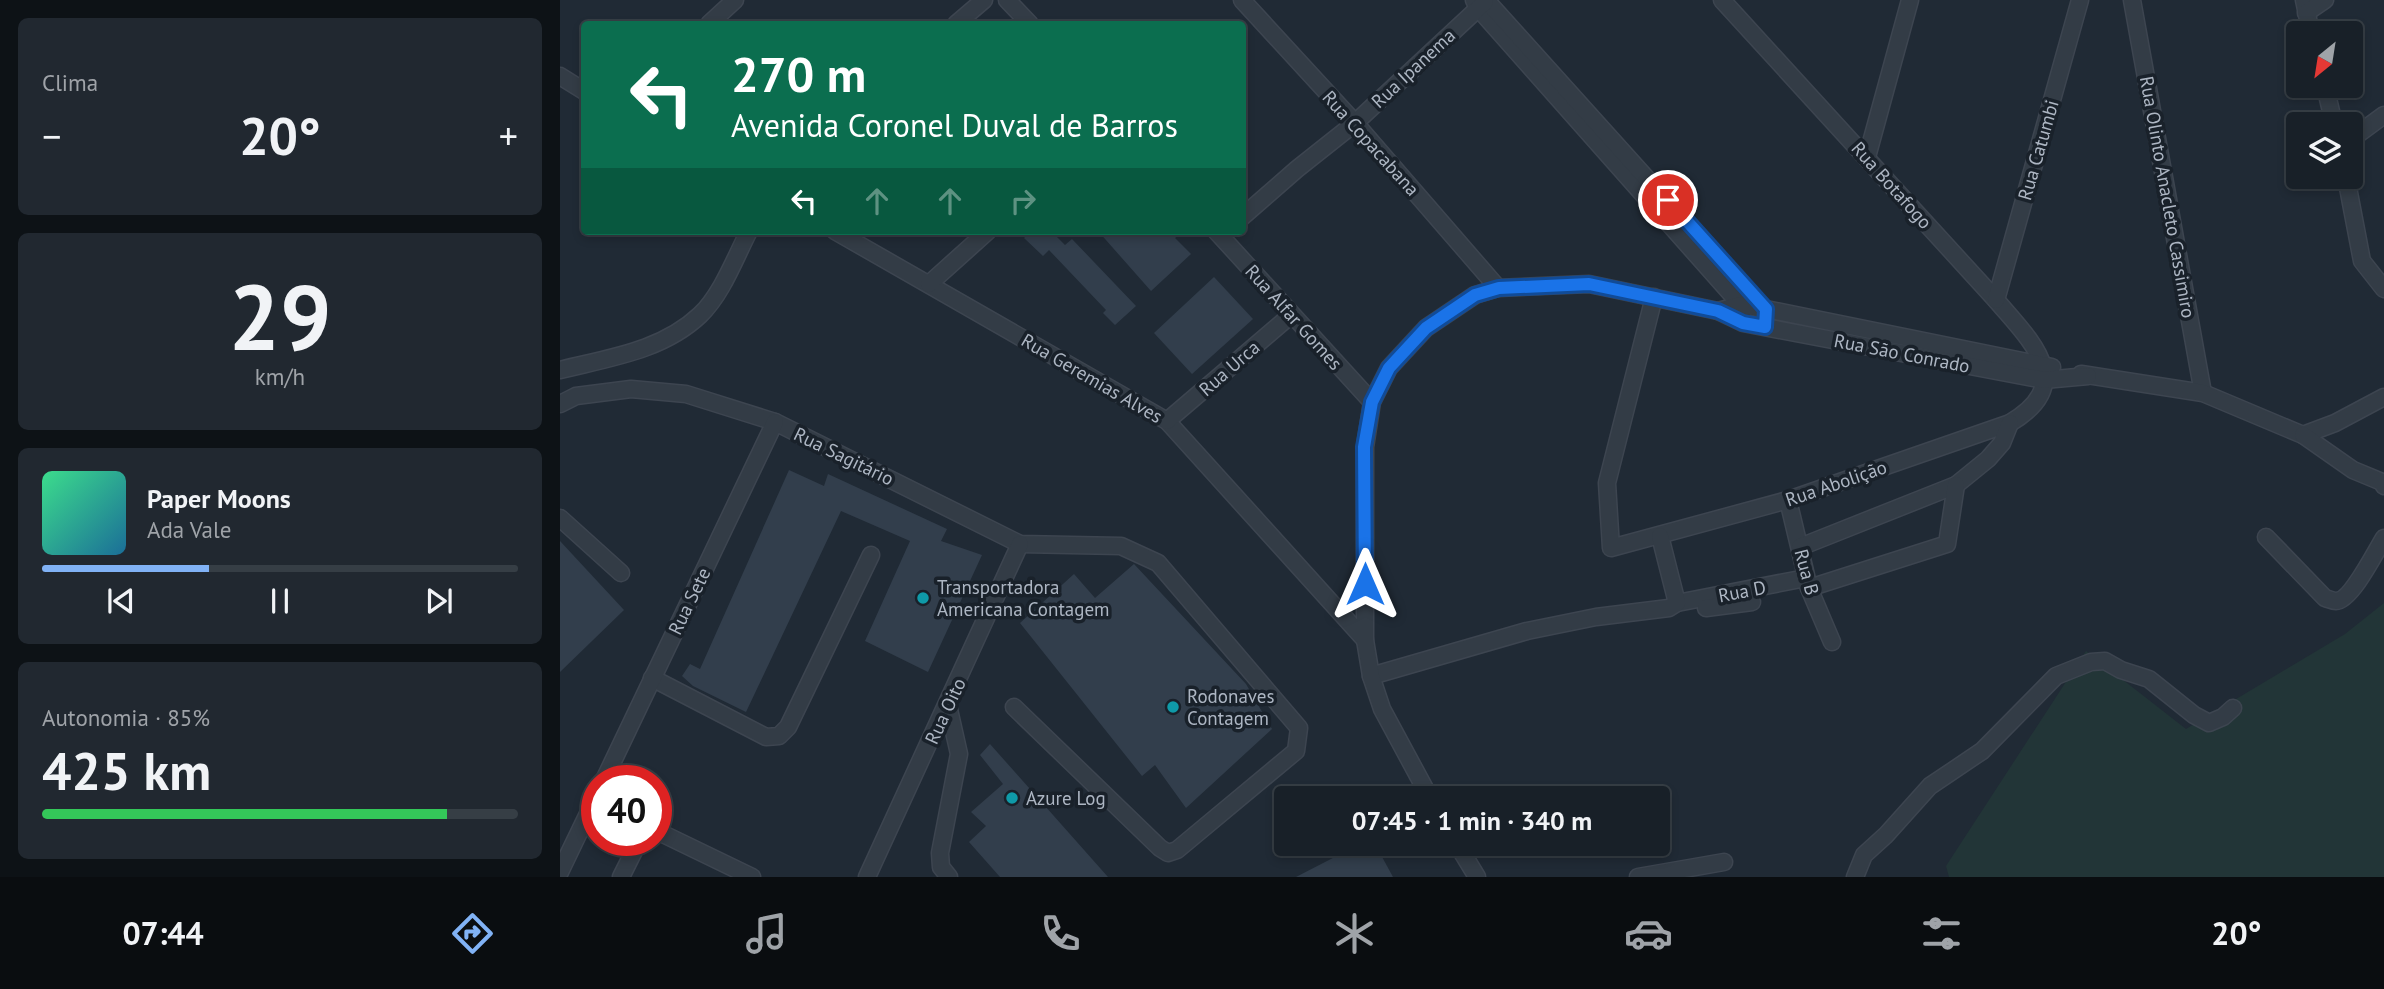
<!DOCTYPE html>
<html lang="pt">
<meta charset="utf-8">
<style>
body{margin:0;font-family:"PT Sans",sans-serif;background:#212830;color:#f1f3f6;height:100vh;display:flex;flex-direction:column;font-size:26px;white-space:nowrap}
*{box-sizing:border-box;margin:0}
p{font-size:23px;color:#9fa3a8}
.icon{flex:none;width:38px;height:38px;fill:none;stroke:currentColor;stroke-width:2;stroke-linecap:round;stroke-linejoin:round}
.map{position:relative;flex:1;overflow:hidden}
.side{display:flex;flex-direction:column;gap:18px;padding:18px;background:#0d1216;width:560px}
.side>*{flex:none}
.guide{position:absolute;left:21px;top:21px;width:665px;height:214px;border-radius:7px;box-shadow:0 4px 10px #0003,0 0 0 2px #363e45;background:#0b6e4f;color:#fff;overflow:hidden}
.needle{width:46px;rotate:210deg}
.tools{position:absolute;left:1726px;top:21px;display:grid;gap:14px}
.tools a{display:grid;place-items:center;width:77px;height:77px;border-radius:7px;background:#182028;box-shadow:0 4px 10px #0003,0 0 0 2px #363e45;font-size:35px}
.speed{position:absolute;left:21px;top:765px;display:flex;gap:14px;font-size:35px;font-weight:700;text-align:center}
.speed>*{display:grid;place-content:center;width:91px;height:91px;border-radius:50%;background:#182028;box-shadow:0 4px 10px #0003,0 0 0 2px #363e45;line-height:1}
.speed .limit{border:10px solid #d22;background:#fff;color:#111}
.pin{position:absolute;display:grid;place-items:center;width:60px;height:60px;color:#fff;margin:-30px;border:4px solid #fff;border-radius:50%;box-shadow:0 2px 7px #0007}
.me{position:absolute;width:77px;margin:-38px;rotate:0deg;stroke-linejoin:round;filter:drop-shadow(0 0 5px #0008)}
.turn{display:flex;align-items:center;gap:24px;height:147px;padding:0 35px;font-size:32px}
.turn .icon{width:91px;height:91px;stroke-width:2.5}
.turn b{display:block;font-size:49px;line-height:60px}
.lanes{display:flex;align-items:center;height:66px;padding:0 35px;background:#0003;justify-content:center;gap:35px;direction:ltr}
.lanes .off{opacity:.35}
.big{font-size:52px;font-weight:700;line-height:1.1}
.side .card{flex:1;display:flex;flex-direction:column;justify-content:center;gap:10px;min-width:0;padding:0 24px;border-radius:10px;background:#212830}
.side .dial{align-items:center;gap:0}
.dial b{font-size:91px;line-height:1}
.song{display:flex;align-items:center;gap:21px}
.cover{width:84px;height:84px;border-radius:10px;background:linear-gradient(135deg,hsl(150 70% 55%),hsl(200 70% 35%))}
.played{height:7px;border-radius:4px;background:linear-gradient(90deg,#81b2f5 35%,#363e45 35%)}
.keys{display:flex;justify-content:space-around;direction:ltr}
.heat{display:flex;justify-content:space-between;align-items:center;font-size:38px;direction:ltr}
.charge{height:10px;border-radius:5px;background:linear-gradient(90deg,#34c759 85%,#363e45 0)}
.trip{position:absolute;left:714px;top:786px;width:396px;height:70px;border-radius:7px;background:#182028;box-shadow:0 4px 10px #0003,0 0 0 2px #363e45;font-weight:700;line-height:70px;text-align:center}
.dock{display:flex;height:112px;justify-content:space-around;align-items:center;background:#0a0d10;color:#9fa3a8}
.dock .icon{width:49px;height:49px}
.dock .active{color:#81b2f5}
.dock b{font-size:32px;color:#f1f3f6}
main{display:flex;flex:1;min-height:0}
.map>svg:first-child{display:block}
.green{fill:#223537}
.building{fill:#323e4c}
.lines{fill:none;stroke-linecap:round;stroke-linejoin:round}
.minor-casing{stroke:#3d4550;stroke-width:19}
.minor{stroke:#333c46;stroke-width:16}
.route-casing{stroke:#114b97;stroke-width:18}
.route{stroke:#1a73e8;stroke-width:12}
.culture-dot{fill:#0f9aa8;stroke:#19212a;stroke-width:2.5}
.labels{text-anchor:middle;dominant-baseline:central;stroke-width:7;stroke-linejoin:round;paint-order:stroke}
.street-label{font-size:19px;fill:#adb6c3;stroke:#19212a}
.poi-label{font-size:19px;fill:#adb6c3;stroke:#19212a;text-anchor:start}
</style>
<main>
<section class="side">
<div class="card"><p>Clima</p>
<div class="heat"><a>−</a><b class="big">20°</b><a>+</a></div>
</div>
<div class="card dial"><b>29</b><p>km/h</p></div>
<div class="card">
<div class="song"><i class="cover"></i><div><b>Paper Moons</b><p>Ada Vale</p></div></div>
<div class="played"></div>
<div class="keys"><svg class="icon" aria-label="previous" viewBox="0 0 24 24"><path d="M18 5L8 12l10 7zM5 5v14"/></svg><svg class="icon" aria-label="pause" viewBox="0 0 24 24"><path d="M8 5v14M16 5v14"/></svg><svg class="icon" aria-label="next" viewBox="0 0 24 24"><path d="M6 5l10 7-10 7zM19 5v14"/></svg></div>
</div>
<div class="card"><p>Autonomia · 85%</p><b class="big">425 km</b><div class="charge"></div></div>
</section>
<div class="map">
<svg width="1824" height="877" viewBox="0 0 1824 877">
<rect width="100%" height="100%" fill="#202a35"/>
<path class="green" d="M1824 603V877H1389L1386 866 1526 651 1626 729 1785 634Z"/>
<g class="building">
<path d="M471 231H491L505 245 512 239 576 306 555 325 543 313 546 310 489 250 483 256 464 238Z"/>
<path d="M538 231H624L615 238 631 254 591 291Z"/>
<path d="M654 277 693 319 632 374 594 333Z"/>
<path d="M229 470 264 486 268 474 387 529 381 541 422 555 368 672 305 641 350 541 281 511 186 712 133 686 122 676 130 664 140 669Z"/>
<path d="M0 541 64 610 0 672Z"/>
<path d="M574 564 686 684 712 729 626 808 595 765 582 776 460 623 514 574 535 598Z"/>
<path d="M430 744 548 877H440L409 842 426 826 411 812 443 784 420 755Z"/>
<path d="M800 844H815L833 877H736Z"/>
</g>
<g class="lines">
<defs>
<g id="minor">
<path d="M447 0 470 24"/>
<path d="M682 0 795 123 938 288"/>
<path d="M914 0 918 8 1181 305 1182 314"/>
<path d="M926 0 1206 311"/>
<path d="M1572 0 1643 393"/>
<path d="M1744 0 1751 33"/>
<path d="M1746 13 1765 0"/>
<path d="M149 24 175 0"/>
<path d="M396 24 424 0"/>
<path d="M0 76 24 91"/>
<path d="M1765 86 1774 124"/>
<path d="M1790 140 1824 115"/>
<path d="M1307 157 1350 0"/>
<path d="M1786 177 1802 261 1824 289"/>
<path d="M682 217 737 169 795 123 925 2"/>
<path d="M275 231 607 421 805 640"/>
<path d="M656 231 812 402"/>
<path d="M369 284 428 231"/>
<path d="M1094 297 1047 483 1051 548 1228 500 1450 423C1518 383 1470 340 1436 300L1162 0"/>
<path d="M1436 300 1520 0"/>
<path d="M1158 311 1181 305 1206 309 1492 367"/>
<path d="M0 370C48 358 102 351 140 315 162 294 175 258 189 231"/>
<path d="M1521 374 1643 393 1743 435 1775 423 1824 397"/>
<path d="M0 404 16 396 71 389 126 394 215 422 460 544 561 546 598 563 739 728 736 751 617 850 608 853 600 848 454 707"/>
<path d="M607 421 731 315"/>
<path d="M1743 435 1793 470 1822 482 1824 486"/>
<path d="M1228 500 1249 588 1272 642"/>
<path d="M0 518 61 573"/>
<path d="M1706 537 1765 598C1769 599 1772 601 1776 601 1791 601 1816 551 1824 538"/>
<path d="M1240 547 1396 485 1428 459 1442 443 1450 423"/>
<path d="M1249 588 1387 544 1396 485"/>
<path d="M1117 603 1246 578"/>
<path d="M1146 608 1192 602"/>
<path d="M811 676 967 631 1036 617 1109 608 1117 603 1100 536"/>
<path d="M92 678 206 737 219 736 228 727 311 555"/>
<path d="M388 705 399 754 380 853 381 867 389 877"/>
<path d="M44 780 215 422"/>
<path d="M870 798 822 709 811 676 805 640V447L812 402 829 368 866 328 915 295 938 288 1029 284 1158 311 1183 323 1484 380 1528 376"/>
<path d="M96 834 101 833 192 877"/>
<path d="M897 844 917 877"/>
<path d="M0 872 37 795"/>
<path d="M61 877 75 849 82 840"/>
<path d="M307 877 460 544"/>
<path d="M1078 877 1164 862"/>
<path d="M1295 877 1304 855 1326 835 1370 786 1422 751 1496 676 1531 662 1545 661 1561 670 1589 679 1634 715 1649 723 1663 717 1673 708"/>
</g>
</defs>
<use href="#minor" class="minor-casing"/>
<use href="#minor" class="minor"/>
</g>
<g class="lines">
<defs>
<path id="route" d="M805 584 804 447 812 402 829 368 866 328 915 295 939 288 1029 284 1158 311 1183 323 1205 327 1206 309 1108 200"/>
</defs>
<use href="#route" class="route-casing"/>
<use href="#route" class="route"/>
</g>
<g class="culture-dot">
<circle cx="363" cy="598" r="7"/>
<circle cx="613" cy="707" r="7"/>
<circle cx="452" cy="798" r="7"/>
</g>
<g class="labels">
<g class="street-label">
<text transform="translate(853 68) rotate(-43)">Rua Ipanema</text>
<text transform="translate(811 143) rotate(48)">Rua Copacabana</text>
<text transform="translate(1478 150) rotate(-74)">Rua Catumbi</text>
<text transform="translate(1332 185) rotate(48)">Rua Botafogo</text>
<text transform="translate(1608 197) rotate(80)">Rua Olinto Anacleto Cassimiro</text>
<text transform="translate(734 317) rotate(48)">Rua Alfar Gomes</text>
<text transform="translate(1342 353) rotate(11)">Rua São Conrado</text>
<text transform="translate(669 368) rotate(-41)">Rua Urca</text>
<text transform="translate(532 378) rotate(30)">Rua Geremias Alves</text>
<text transform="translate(284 456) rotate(26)">Rua Sagitário</text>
<text transform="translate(1276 483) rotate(-19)">Rua Abolição</text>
<text transform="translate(1247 572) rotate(75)">Rua B</text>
<text transform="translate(1182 591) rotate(-11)">Rua D</text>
<text transform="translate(129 601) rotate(-64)">Rua Sete</text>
<text transform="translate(385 711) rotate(-65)">Rua Oito</text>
</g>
<g class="poi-label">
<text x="377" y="587">Transportadora<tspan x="377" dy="22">Americana Contagem</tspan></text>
<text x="627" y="696">Rodonaves<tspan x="627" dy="22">Contagem</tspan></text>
<text x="466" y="798">Azure Log</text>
</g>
</g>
</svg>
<div class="tools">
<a><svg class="needle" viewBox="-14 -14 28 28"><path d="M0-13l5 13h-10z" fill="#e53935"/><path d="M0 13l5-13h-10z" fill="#9fa3a8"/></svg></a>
<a><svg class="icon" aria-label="layers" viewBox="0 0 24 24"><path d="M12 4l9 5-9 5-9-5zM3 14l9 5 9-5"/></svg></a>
</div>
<div class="speed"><div class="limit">40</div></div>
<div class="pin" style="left:1108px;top:200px;background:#d93025"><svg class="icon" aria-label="arrive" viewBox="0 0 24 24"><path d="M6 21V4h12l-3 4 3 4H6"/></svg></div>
<svg class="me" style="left:805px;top:584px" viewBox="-20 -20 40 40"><path d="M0-17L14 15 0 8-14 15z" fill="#1a73e8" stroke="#fff" stroke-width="4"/></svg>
<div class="trip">07:45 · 1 min · 340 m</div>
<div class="guide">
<div class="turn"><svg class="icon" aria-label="left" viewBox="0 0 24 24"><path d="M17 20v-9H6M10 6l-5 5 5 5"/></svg><div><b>270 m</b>Avenida Coronel Duval de Barros</div></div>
<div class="lanes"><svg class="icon" aria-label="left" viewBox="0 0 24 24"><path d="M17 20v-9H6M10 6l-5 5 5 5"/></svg><svg class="icon off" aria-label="ahead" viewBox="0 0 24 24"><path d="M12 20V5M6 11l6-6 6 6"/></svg><svg class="icon off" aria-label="ahead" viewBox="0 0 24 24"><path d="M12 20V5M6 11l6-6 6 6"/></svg><svg class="icon off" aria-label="right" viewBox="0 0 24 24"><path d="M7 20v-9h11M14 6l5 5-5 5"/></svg></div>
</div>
</div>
</main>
<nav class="dock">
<b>07:44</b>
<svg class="icon active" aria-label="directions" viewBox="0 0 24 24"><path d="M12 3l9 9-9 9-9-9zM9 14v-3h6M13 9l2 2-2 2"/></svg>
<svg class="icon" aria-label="music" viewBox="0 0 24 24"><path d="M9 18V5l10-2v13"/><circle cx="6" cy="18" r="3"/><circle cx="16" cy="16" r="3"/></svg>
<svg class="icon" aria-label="phone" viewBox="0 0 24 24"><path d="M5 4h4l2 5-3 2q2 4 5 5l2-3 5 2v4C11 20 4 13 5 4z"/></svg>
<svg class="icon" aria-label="climate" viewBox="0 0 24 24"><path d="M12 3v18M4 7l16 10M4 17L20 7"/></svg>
<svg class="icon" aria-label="car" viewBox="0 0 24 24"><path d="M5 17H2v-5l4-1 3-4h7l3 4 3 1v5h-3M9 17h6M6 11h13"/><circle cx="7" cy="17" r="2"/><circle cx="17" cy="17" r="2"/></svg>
<svg class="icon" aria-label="filters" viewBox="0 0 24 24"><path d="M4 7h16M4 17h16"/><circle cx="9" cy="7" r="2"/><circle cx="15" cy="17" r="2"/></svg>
<b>20°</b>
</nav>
